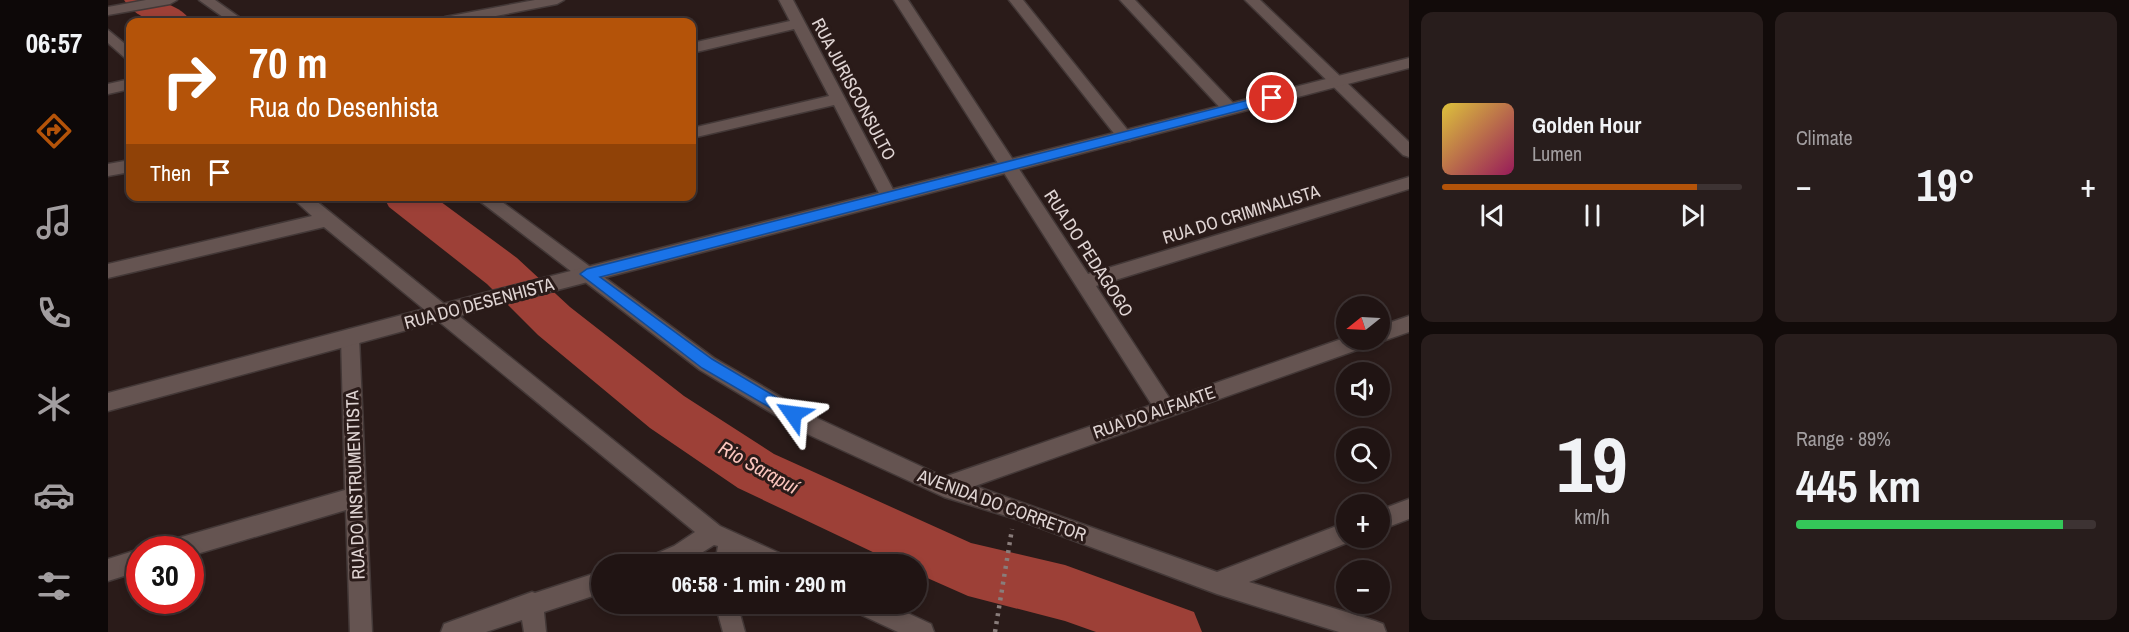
<!DOCTYPE html>
<meta charset="utf-8">
<style>
body{margin:0;font-family:"Archivo Narrow",sans-serif;background:#281d1c;color:#f1f3f6;height:100vh;display:flex;flex-direction:column;font-size:22px;white-space:nowrap}
*{box-sizing:border-box;margin:0}
p{font-size:20px;color:#a29ea0}
.icon{flex:none;width:33px;height:33px;fill:none;stroke:currentColor;stroke-width:2;stroke-linecap:round;stroke-linejoin:round}
.map{position:relative;flex:1;overflow:hidden}
.side{display:flex;flex-direction:column;gap:12px;padding:12px;background:#120b0a;width:720px}
.side>*{flex:none}
.guide{position:absolute;left:18px;top:18px;width:570px;height:183px;border-radius:12px;box-shadow:0 3px 9px #0003,0 0 0 2px #3d3333;background:#b45309;color:#fff;overflow:hidden}
.needle{width:39px;rotate:252deg}
.tools{position:absolute;left:1228px;top:296px;display:grid;gap:12px}
.tools a{display:grid;place-items:center;width:54px;height:54px;border-radius:50%;background:#201413;box-shadow:0 3px 9px #0003,0 0 0 2px #3d3333;font-size:30px}
.speed{position:absolute;left:18px;top:536px;display:flex;gap:12px;font-size:30px;font-weight:700;text-align:center}
.speed>*{display:grid;place-content:center;width:78px;height:78px;border-radius:50%;background:#201413;box-shadow:0 3px 9px #0003,0 0 0 2px #3d3333;line-height:1}
.speed .limit{border:9px solid #d22;background:#fff;color:#111}
.pin{position:absolute;display:grid;place-items:center;width:51px;height:51px;color:#fff;margin:-26px;border:3px solid #fff;border-radius:50%;box-shadow:0 2px 6px #0007}
.me{position:absolute;width:66px;margin:-33px;rotate:301deg;stroke-linejoin:round;filter:drop-shadow(0 0 4px #0008)}
.turn{display:flex;align-items:center;gap:21px;height:126px;padding:0 24px;font-size:27px}
.turn .icon{width:78px;height:78px;stroke-width:2.5}
.turn b{display:block;font-size:42px;line-height:51px}
.then{display:flex;align-items:center;height:57px;padding:0 24px;background:#0003;gap:12px;font-size:22px}
.big{font-size:45px;font-weight:800;line-height:1.1}
.side .tile{flex:1;display:flex;flex-direction:column;justify-content:center;gap:9px;min-width:0;padding:0 21px;border-radius:12px;background:#281d1c}
.side .dial{align-items:center;gap:0}
.dial b{font-size:78px;line-height:1}
.song{display:flex;align-items:center;gap:18px}
.cover{width:72px;height:72px;border-radius:9px;background:linear-gradient(135deg,hsl(50 70% 55%),hsl(330 70% 35%))}
.played{height:6px;border-radius:3px;background:linear-gradient(90deg,#b45309 85%,#3d3333 85%)}
.keys{display:flex;justify-content:space-around;direction:ltr}
.heat{display:flex;justify-content:space-between;align-items:center;font-size:33px;direction:ltr}
.charge{height:9px;border-radius:4px;background:linear-gradient(90deg,#34c759 89%,#3d3333 0)}
.side .tiles{flex:1;display:grid;gap:12px;grid-template-columns:repeat(2,1fr)}
.trip{position:absolute;left:483px;top:554px;width:336px;height:60px;border-radius:30px;background:#201413;box-shadow:0 3px 9px #0003,0 0 0 2px #3d3333;font-weight:800;line-height:60px;text-align:center}
main{display:flex;flex:1;min-height:0}
.tabs{display:flex;flex-direction:column;width:108px;justify-content:space-around;align-items:center;background:#0d0808;color:#a29ea0}
.tabs .icon{width:42px;height:42px}
.tabs .active{color:#b45309}
.tabs b{font-size:27px;color:#f1f3f6}
.map>svg:first-child{display:block}
.lines{fill:none;stroke-linecap:round;stroke-linejoin:round}
.river{fill:#9d4037;fill-rule:evenodd}
.street-casing{stroke:#433837;stroke-width:3}
.secondary-casing{stroke:#433837;stroke-width:3}
.path{stroke:#897d7b;stroke-width:4.5;stroke-dasharray:3 5;stroke-linecap:butt}
.street{fill:#655451;fill-rule:evenodd}
.secondary{fill:#655451;fill-rule:evenodd}
.route{fill:#1a73e8;stroke:#114b97;stroke-width:1.5}
.labels{text-anchor:middle;dominant-baseline:central;stroke-width:6;stroke-linejoin:round;paint-order:stroke}
.street-label{font-size:18px;fill:#e0d5d4;stroke:#2a1b19}
.water-label{font-size:20px;font-style:italic;fill:#fbc5bd;stroke:#2a1b19}
</style>
<main>
<nav class="tabs">
<b>06:57</b>
<svg class="icon active" aria-label="directions" viewBox="0 0 24 24"><path d="M12 3l9 9-9 9-9-9zM9 14v-3h6M13 9l2 2-2 2"/></svg>
<svg class="icon" aria-label="music" viewBox="0 0 24 24"><path d="M9 18V5l10-2v13"/><circle cx="6" cy="18" r="3"/><circle cx="16" cy="16" r="3"/></svg>
<svg class="icon" aria-label="phone" viewBox="0 0 24 24"><path d="M5 4h4l2 5-3 2q2 4 5 5l2-3 5 2v4C11 20 4 13 5 4z"/></svg>
<svg class="icon" aria-label="climate" viewBox="0 0 24 24"><path d="M12 3v18M4 7l16 10M4 17L20 7"/></svg>
<svg class="icon" aria-label="car" viewBox="0 0 24 24"><path d="M5 17H2v-5l4-1 3-4h7l3 4 3 1v5h-3M9 17h6M6 11h13"/><circle cx="7" cy="17" r="2"/><circle cx="17" cy="17" r="2"/></svg>
<svg class="icon" aria-label="filters" viewBox="0 0 24 24"><path d="M4 7h16M4 17h16"/><circle cx="9" cy="7" r="2"/><circle cx="15" cy="17" r="2"/></svg>
</nav>
<div class="map">
<svg width="1301" height="632" viewBox="0 0 1301 632">
<rect width="100%" height="100%" fill="#2a1b19"/>
<g class="lines">
<g class="river">
<path d="M16 0C43 0 68 0 84 22 59 25 32 24 16 0Z"/>
<path d="M275 196H325L409 258 462 307 576 396 666 454 863 543 957 565 1086 612 1094 632H988L957 621 860 596 808 573V564H790L630 488 542 428 430 335 379 284 281 207Z"/>
</g>
<defs>
<g id="street">
<path d="M38 0H69L62 4 0 15V7Z"/>
<path d="M91 0H107L138 22H122Z"/>
<path d="M427 0H456L449 4 357 22H330L337 17Z"/>
<path d="M671 0H685L789 197 787 201H775L726 105 584 138V128L721 96 686 29 584 53V43L682 21Z"/>
<path d="M786 0H800L980 274 1301 177V189L988 286 1062 399 1239 337 1272 339V326L1301 316V332L1272 342 1266 340 1263 345 867 486 1109 572 1239 522V537H1248L1246 540 1141 582 1267 621 1275 624 1278 632H1231L1109 594 908 519 836 497 697 433 592 370 365 196H386L606 358 711 419 836 477 1044 405Z"/>
<path d="M901 0H915L1022 133 1025 137 1022 141H1012Z"/>
<path d="M1012 0H1027L1127 105 1129 109 1127 113H1117Z"/>
<path d="M1137 0H1152L1301 142V157L1295 155Z"/>
<path d="M0 30 22 48V60L17 58 0 43Z"/>
<path d="M22 79V89L0 94V84Z"/>
<path d="M22 160V172L0 176V164Z"/>
<path d="M182 196H202L612 526 678 556 681 564H646L630 556 629 564H607L610 546 606 545 576 564H540L543 556 566 546 587 532 216 227 0 278V264L204 216Z"/>
<path d="M242 329 248 331 251 337 264 632H242L238 510 82 556V549H59L62 541 70 538 237 490 233 337 236 331Z"/>
<path d="M1301 499V519L1272 530V510Z"/>
<path d="M32 549V571L0 581V559Z"/>
<path d="M494 571V593L436 612 438 632H416L414 620 378 632H333L336 624 344 621 424 592 427 593Z"/>
<path d="M607 603H629L637 632H615Z"/>
<path d="M742 603H778L823 624 826 632H790L745 611Z"/>
</g>
<path id="secondary" d="M1301 58V68L384 307 0 411V393L384 291Z"/>
</defs>
<use href="#street" class="street-casing"/>
<use href="#secondary" class="secondary-casing"/>
<path class="path" d="M887 632 904 529"/>
<use href="#street" class="street"/>
<use href="#secondary" class="secondary"/>
</g>
<path class="route" d="M1164 94 1168 95V101L492 277 604 359 690 410 692 414 690 419 685 421 594 368 472 274 479 269Z"/>
<g class="labels">
<g class="street-label">
<text transform="translate(746 89) rotate(62)">RUA JURISCONSULTO</text>
<text transform="translate(1133 214) rotate(-17)">RUA DO CRIMINALISTA</text>
<text transform="translate(981 253) rotate(57)">RUA DO PEDAGOGO</text>
<text transform="translate(371 303) rotate(-15)">RUA DO DESENHISTA</text>
<text transform="translate(1046 412) rotate(-19)">RUA DO ALFAIATE</text>
<text transform="translate(247 485) rotate(-92)">RUA DO INSTRUMENTISTA</text>
<text transform="translate(894 505) rotate(20)">AVENIDA DO CORRETOR</text>
</g>
<g class="water-label">
<text transform="translate(651 467) rotate(29)">Rio Sarapuí</text>
</g>
</g>
</svg>
<div class="tools">
<a><svg class="needle" viewBox="-14 -14 28 28"><path d="M0-13l5 13h-10z" fill="#e53935"/><path d="M0 13l5-13h-10z" fill="#a29ea0"/></svg></a>
<a><svg class="icon" aria-label="sound" viewBox="0 0 24 24"><path d="M4 9h4l5-4v14l-5-4H4zM17 9q2 3 0 6"/></svg></a>
<a><svg class="icon" aria-label="search" viewBox="0 0 24 24"><circle cx="10" cy="10" r="6"/><path d="M15 15l6 6"/></svg></a>
<a>+</a>
<a>−</a>
</div>
<div class="speed"><div class="limit">30</div></div>
<div class="pin" style="left:1164px;top:98px;background:#d93025"><svg class="icon" aria-label="arrive" viewBox="0 0 24 24"><path d="M6 21V4h12l-3 4 3 4H6"/></svg></div>
<svg class="me" style="left:685px;top:414px" viewBox="-20 -20 40 40"><path d="M0-17L14 15 0 8-14 15z" fill="#1a73e8" stroke="#fff" stroke-width="4"/></svg>
<div class="trip">06:58 · 1 min · 290 m</div>
<div class="guide">
<div class="turn"><svg class="icon" aria-label="right" viewBox="0 0 24 24"><path d="M7 20v-9h11M14 6l5 5-5 5"/></svg><div><b>70 m</b>Rua do Desenhista</div></div>
<div class="then">Then<svg class="icon" aria-label="arrive" viewBox="0 0 24 24"><path d="M6 21V4h12l-3 4 3 4H6"/></svg></div>
</div>
</div>
<section class="side">
<div class="tiles">
<div class="tile">
<div class="song"><i class="cover"></i><div><b>Golden Hour</b><p>Lumen</p></div></div>
<div class="played"></div>
<div class="keys"><svg class="icon" aria-label="previous" viewBox="0 0 24 24"><path d="M18 5L8 12l10 7zM5 5v14"/></svg><svg class="icon" aria-label="pause" viewBox="0 0 24 24"><path d="M8 5v14M16 5v14"/></svg><svg class="icon" aria-label="next" viewBox="0 0 24 24"><path d="M6 5l10 7-10 7zM19 5v14"/></svg></div>
</div>
<div class="tile"><p>Climate</p>
<div class="heat"><a>−</a><b class="big">19°</b><a>+</a></div>
</div>
<div class="tile dial"><b>19</b><p>km/h</p></div>
<div class="tile"><p>Range · 89%</p><b class="big">445 km</b><div class="charge"></div></div>
</div>
</section>
</main>
